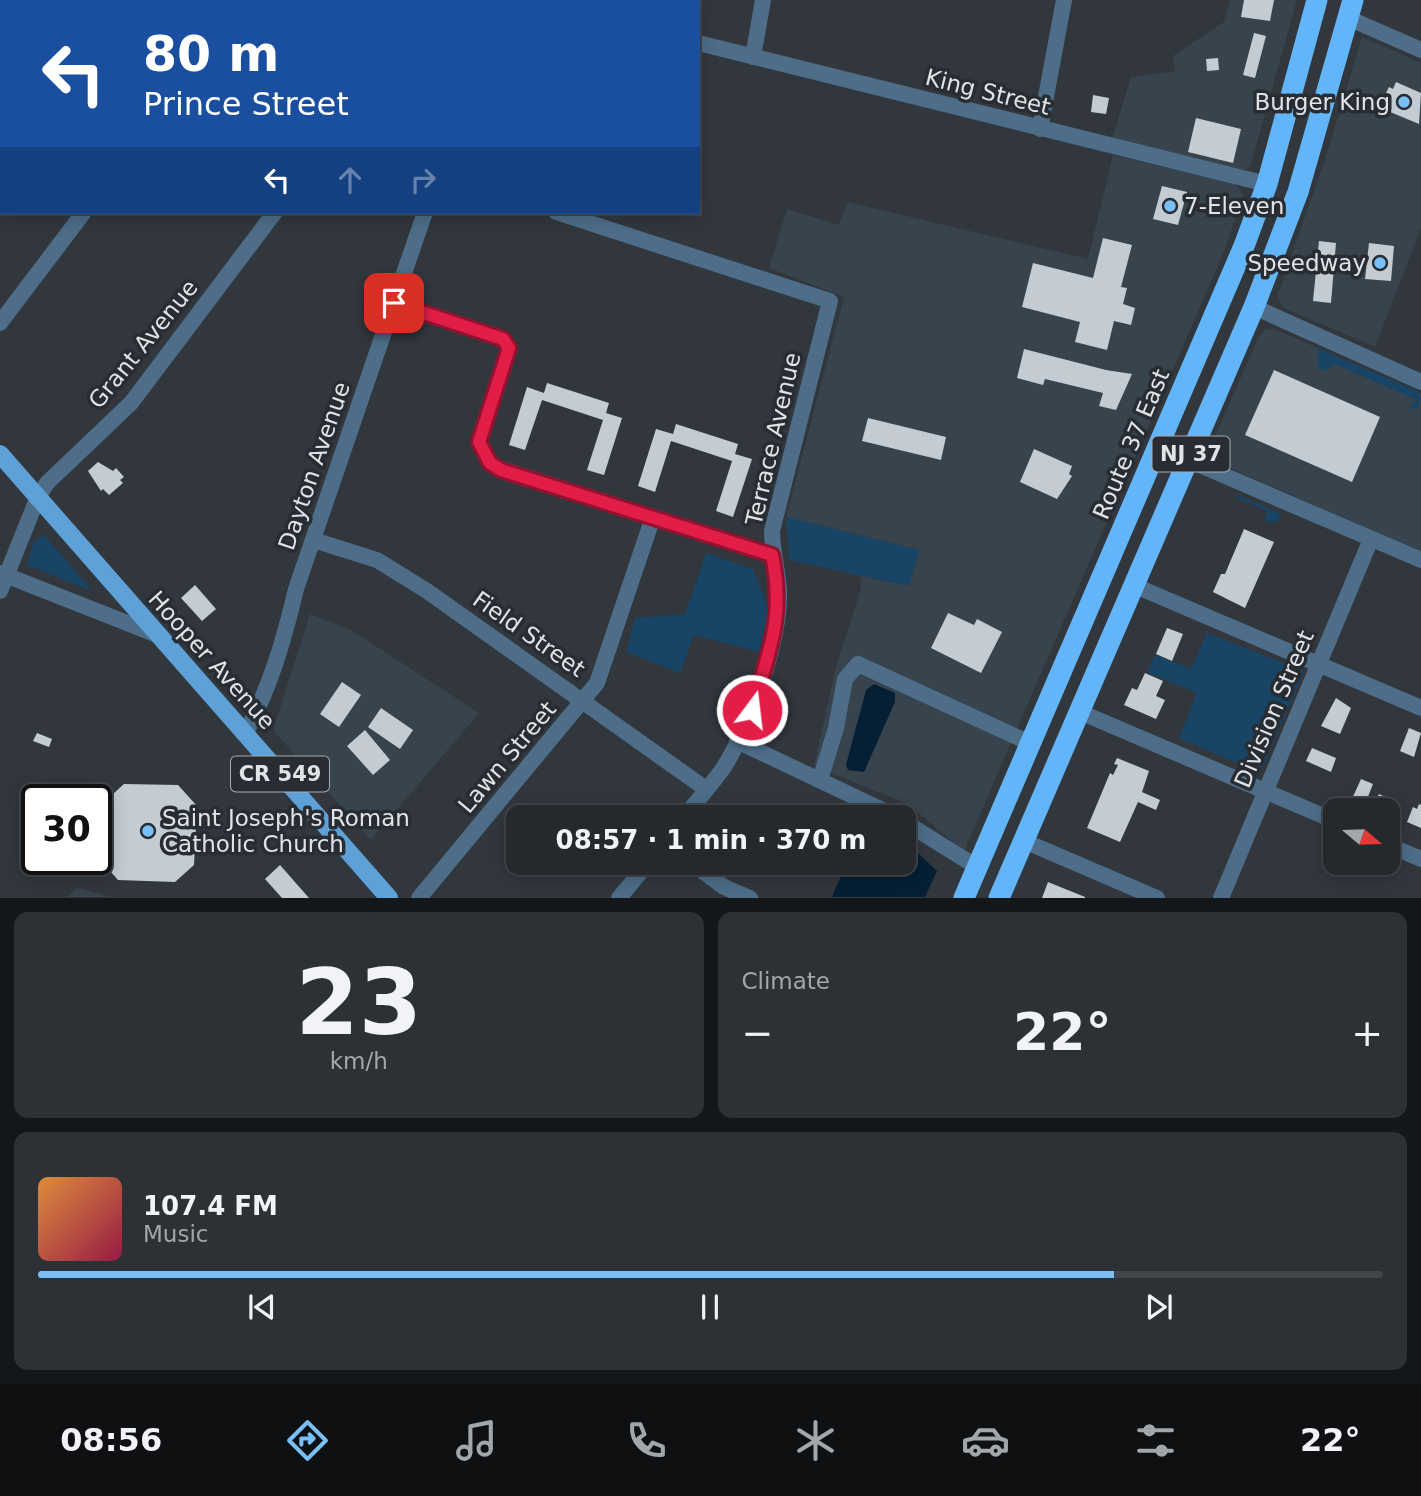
<!DOCTYPE html>
<meta charset="utf-8">
<style>
body{margin:0;font-family:"DejaVu Sans",sans-serif;background:#2d3136;color:#f1f3f6;height:100vh;display:flex;flex-direction:column;font-size:26px;white-space:nowrap}
*{box-sizing:border-box;margin:0}
p{font-size:23px;color:#a3a6aa}
.icon{flex:none;width:38px;height:38px;fill:none;stroke:currentColor;stroke-width:2;stroke-linecap:round;stroke-linejoin:round}
.map{position:relative;height:898px;overflow:hidden}
.panel{display:flex;flex-direction:column;gap:14px;padding:14px;background:#141719;flex:1}
.panel>*{flex:none}
.hud{position:absolute;left:0px;top:0px;width:700px;height:214px;box-shadow:0 4px 18px #0003,0 0 0 2px #42454a;background:#1a4fa0;color:#fff;overflow:hidden}
.needle{width:46px;rotate:109deg}
.buttons{position:absolute;left:1323px;top:798px;display:grid;gap:14px}
.buttons a{display:grid;place-items:center;width:77px;height:77px;border-radius:14px;background:#25292e;box-shadow:0 4px 18px #0003,0 0 0 2px #42454a;font-size:35px}
.speed{position:absolute;left:21px;top:784px;display:flex;gap:14px;font-size:35px;font-weight:700;text-align:center}
.speed>*{display:grid;place-content:center;width:91px;height:91px;border-radius:50%;background:#25292e;box-shadow:0 4px 18px #0003,0 0 0 2px #42454a;line-height:1}
.speed .limit{border:4px solid #111;border-radius:10px;background:#fff;color:#111}
.pin{position:absolute;display:grid;place-items:center;width:60px;height:60px;color:#fff;margin:-30px;border-radius:14px;box-shadow:0 4px 10px #0006}
.me{position:absolute;width:77px;margin:-38px;rotate:15deg;stroke-linejoin:round;filter:drop-shadow(0 0 5px #0008)}
.turn{display:flex;align-items:center;gap:24px;height:147px;padding:0 28px;font-size:32px}
.turn .icon{width:91px;height:91px;stroke-width:2.5}
.turn b{display:block;font-size:49px;line-height:60px}
.lanes{display:flex;align-items:center;height:66px;padding:0 28px;background:#0003;justify-content:center;gap:35px;direction:ltr}
.lanes .off{opacity:.35}
.big{font-size:52px;font-weight:600;line-height:1.1}
.panel .tile{flex:1;display:flex;flex-direction:column;justify-content:center;gap:10px;min-width:0;padding:0 24px;border-radius:14px;background:#2d3136}
.panel .dial{align-items:center;gap:0}
.dial b{font-size:91px;line-height:1}
.song{display:flex;align-items:center;gap:21px}
.cover{width:84px;height:84px;border-radius:10px;background:linear-gradient(135deg,hsl(30 70% 55%),hsl(340 70% 35%))}
.played{height:7px;border-radius:4px;background:linear-gradient(90deg,#79bff8 80%,#42454a 80%)}
.keys{display:flex;justify-content:space-around;direction:ltr}
.heat{display:flex;justify-content:space-between;align-items:center;font-size:38px;direction:ltr}
.panel .tiles{flex:1;display:grid;gap:14px;grid-template-columns:1fr 1fr}
.tile:last-child{grid-column:span 2}
.trip{position:absolute;left:506px;top:805px;width:410px;height:70px;border-radius:14px;background:#25292e;box-shadow:0 4px 18px #0003,0 0 0 2px #42454a;font-weight:600;line-height:70px;text-align:center}
.tabs{display:flex;height:112px;justify-content:space-around;align-items:center;background:#0f1012;color:#a3a6aa}
.tabs .icon{width:49px;height:49px}
.tabs .current{color:#79bff8}
.tabs b{font-size:32px;color:#f1f3f6}
.map>svg:first-child{display:block}
.built{fill:#37434d}
.green{fill:#184465}
.water{fill:#051f34}
.building{fill:#c4ccd3}
.lines{fill:none;stroke-linecap:round;stroke-linejoin:round}
.minor{stroke:#4d6d88;stroke-width:16}
.major{stroke:#5da1d8;stroke-width:18}
.highway{stroke:#62b5f8;stroke-width:21}
.route-casing{stroke:#92132f;stroke-width:18}
.route{stroke:#e11d48;stroke-width:12}
.poi-dot{fill:#79bff8;stroke:#272d32;stroke-width:2.5}
.labels{text-anchor:middle;dominant-baseline:central;stroke-width:7;stroke-linejoin:round;paint-order:stroke}
.shield{fill:#272d32;stroke:#a8adb1;stroke-width:2}
.shield-label{font-size:21px;font-weight:bold;fill:#e0e4e7}
.street-label{font-size:23px;fill:#e0e4e7;stroke:#272d32}
.poi-label{font-size:23px;fill:#e0e4e7;stroke:#272d32;text-anchor:end}
</style>
<div class="map">
<svg width="1421" height="898" viewBox="0 0 1421 898">
<rect width="100%" height="100%" fill="#31373d"/>
<g class="built">
<path d="M1230 0H1297L1250 167 1245 170 1112 139 1131 77 1175 71 1173 56 1224 22Z"/>
<path d="M1362 37 1421 63V228L1375 347 1284 308 1277 297 1327 154Z"/>
<path d="M1113 155 1234 183 1244 194 1223 254 964 851 906 803 814 766 835 670 860 592 861 576 909 586 918 550 786 517 844 297 769 268 787 209 839 225 848 202 1088 259Z"/>
<path d="M1266 329H1274L1421 393V552L1218 463 1211 458 1210 448 1259 336Z"/>
<path d="M310 614 351 630 479 713 371 840 273 730Z"/>
<path d="M77 888 101 894 111 897H67Z"/>
</g>
<g class="green">
<path d="M1317 348 1419 392 1421 399 1417 409 1409 408 1417 400 1335 364 1325 371 1319 369Z"/>
<path d="M1238 495 1281 514 1278 520 1272 523 1265 521 1267 511 1237 498Z"/>
<path d="M786 517 919 550 909 586 789 560Z"/>
<path d="M44 535 90 588 89 590 27 565 34 541Z"/>
<path d="M706 553 753 569 769 610 759 652 694 635 680 673 626 652 635 618 685 614Z"/>
<path d="M1207 633 1304 671 1260 773 1179 738 1197 693 1147 672 1155 655 1191 669Z"/>
</g>
<g class="water">
<path d="M874 684 895 693V702L864 772 848 770 846 765 866 690Z"/>
<path d="M903 839 937 871 925 897H832L845 866 840 863H903Z"/>
</g>
<g class="building">
<path d="M1244 0H1274L1270 21 1241 17Z"/>
<path d="M1254 33 1266 36 1255 78 1243 75Z"/>
<path d="M1218 58 1219 70 1207 71 1206 59Z"/>
<path d="M1396 82 1421 93 1419 124 1383 109 1390 94 1386 93 1389 87 1393 89Z"/>
<path d="M1093 95 1109 98 1106 114 1091 112Z"/>
<path d="M1196 118 1241 129 1233 163 1188 152Z"/>
<path d="M1162 186 1187 192 1178 225 1153 219Z"/>
<path d="M1103 238 1132 245 1121 287 1127 288 1123 304 1135 308 1131 325 1114 321 1107 350 1075 342 1080 322 1022 307 1033 263 1093 278Z"/>
<path d="M1319 241 1336 243 1331 303 1313 301Z"/>
<path d="M1369 243 1394 246 1391 281 1365 279Z"/>
<path d="M1024 349 1106 370 1132 374 1116 410 1099 406 1103 393 1045 379 1043 385 1017 378Z"/>
<path d="M1274 370 1380 417 1352 482 1245 435Z"/>
<path d="M547 383 609 403 606 413 622 418 604 475 587 470 603 420 542 400 525 450 509 445 527 387 544 393Z"/>
<path d="M868 418 946 437 941 460 862 441Z"/>
<path d="M676 424 738 444 735 454 752 459 733 517 716 511 732 461 671 441 655 492 638 486 656 429 673 434Z"/>
<path d="M1034 449 1072 466 1069 474 1072 476 1057 499 1020 482Z"/>
<path d="M98 462 113 471 116 468 124 477 120 480 123 483 109 495 103 489 101 491 88 471Z"/>
<path d="M1244 529 1274 542 1245 608 1213 592 1221 574H1225Z"/>
<path d="M195 585 216 609 202 621 181 598Z"/>
<path d="M948 613 974 625 977 619 1002 632 981 673 931 648Z"/>
<path d="M1167 628 1183 634 1172 661 1156 654Z"/>
<path d="M1145 673 1163 681 1156 696 1165 700 1156 719 1124 705 1132 688 1137 690Z"/>
<path d="M342 682 361 695 339 727 320 714Z"/>
<path d="M1336 698 1351 708 1340 734 1321 726Z"/>
<path d="M381 708 413 730 400 749 368 727Z"/>
<path d="M1409 728 1421 733 1414 757 1400 751Z"/>
<path d="M365 730 390 760 373 775 347 746Z"/>
<path d="M37 733 52 739 49 747 33 741Z"/>
<path d="M1312 748 1336 758 1331 772 1306 761Z"/>
<path d="M1117 758 1149 771 1142 792 1160 800 1156 810 1138 802 1120 842 1087 828 1110 773 1113 775 1118 765 1114 764Z"/>
<path d="M1361 779 1373 784 1364 807 1351 801Z"/>
<path d="M124 784 178 785 197 806 194 865 175 882 118 880 97 856 103 803Z"/>
<path d="M1379 794 1398 803 1391 818 1388 817V810H1371Z"/>
<path d="M1419 804 1421 805V828L1407 822 1413 807 1417 809Z"/>
<path d="M280 865 309 898H282L265 879Z"/>
<path d="M1048 882 1085 897V898H1042Z"/>
</g>
<g class="lines">
<g class="minor">
<path d="M59 0 62 2"/>
<path d="M529 0 536 2"/>
<path d="M224 2V0"/>
<path d="M499 2 500 0"/>
<path d="M1348 18 1421 50"/>
<path d="M698 43 1267 184"/>
<path d="M753 57 763 0"/>
<path d="M0 66 2 64"/>
<path d="M1040 129 1064 0"/>
<path d="M556 212 830 301 772 531C772 552 778 570 779 590 781 639 750 725 724 767 712 784 697 801 684 817"/>
<path d="M394 303 503 339 509 348 479 442 490 463 501 469 772 555"/>
<path d="M1254 307 1421 382"/>
<path d="M0 323 84 212"/>
<path d="M1188 460 1421 560"/>
<path d="M314 540 377 560 427 591 706 789"/>
<path d="M0 573 155 634"/>
<path d="M1133 585 1421 708"/>
<path d="M0 591 38 497 47 483 131 403 275 212"/>
<path d="M1080 712 1335 821"/>
<path d="M245 734C270 688 284 640 296 589L425 212"/>
<path d="M737 741 897 817"/>
<path d="M820 780 836 728 845 679 858 664 1030 743"/>
<path d="M903 821 977 867"/>
<path d="M1024 841 1157 898"/>
<path d="M1388 845 1421 859"/>
<path d="M692 863 724 887 750 898"/>
<path d="M419 898 597 683 653 517"/>
<path d="M619 898 648 863"/>
<path d="M1221 898 1371 539"/>
</g>
<path class="major" d="M0 454 389 898"/>
<g class="highway">
<path d="M964 898 1244 246 1267 184 1317 0"/>
<path d="M999 898 1254 307 1298 192 1353 0"/>
</g>
</g>
<g class="lines">
<defs>
<path id="route" d="M394 303 503 339 509 348 479 442 490 463 501 470 772 555C785 617 769 651 752 710"/>
</defs>
<use href="#route" class="route-casing"/>
<use href="#route" class="route"/>
</g>
<g class="poi-dot">
<circle cx="1404" cy="102" r="7"/>
<circle cx="1170" cy="206" r="7"/>
<circle cx="1380" cy="263" r="7"/>
<circle cx="148" cy="831" r="7"/>
</g>
<g class="labels">
<g class="shield">
<rect x="1152.5" y="436.5" width="77" height="35" rx="5"/>
<rect x="231" y="756.5" width="98" height="35" rx="5"/>
</g>
<g class="shield-label">
<text x="1191" y="454">NJ 37</text>
<text x="280" y="774">CR 549</text>
</g>
<g class="street-label">
<text transform="translate(988 92) rotate(14)">King Street</text>
<text transform="translate(143 344) rotate(-51)">Grant Avenue</text>
<text transform="translate(773 439) rotate(-77)">Terrace Avenue</text>
<text transform="translate(1131 444) rotate(-67)">Route 37 East</text>
<text transform="translate(314 466) rotate(-71)">Dayton Avenue</text>
<text transform="translate(529 634) rotate(35)">Field Street</text>
<text transform="translate(212 660) rotate(48)">Hooper Avenue</text>
<text transform="translate(1274 709) rotate(-67)">Division Street</text>
<text transform="translate(507 757) rotate(-50)">Lawn Street</text>
</g>
<g class="poi-label">
<text x="1390" y="102">Burger King</text>
<text x="1184" y="206" text-anchor="start">7-Eleven</text>
<text x="1366" y="263">Speedway</text>
<text x="162" y="818" text-anchor="start">Saint Joseph's Roman<tspan x="162" dy="26">Catholic Church</tspan></text>
</g>
</g>
</svg>
<div class="buttons">
<a><svg class="needle" viewBox="-14 -14 28 28"><path d="M0-13l5 13h-10z" fill="#e53935"/><path d="M0 13l5-13h-10z" fill="#a3a6aa"/></svg></a>
</div>
<div class="speed"><div class="limit">30</div></div>
<div class="pin" style="left:394px;top:303px;background:#d93025"><svg class="icon" aria-label="arrive" viewBox="0 0 24 24"><path d="M6 21V4h12l-3 4 3 4H6"/></svg></div>
<svg class="me" style="left:752px;top:710px" viewBox="-20 -20 40 40"><circle r="17" fill="#e11d48" stroke="#fff" stroke-width="3"/><path d="M0-11L8 9 0 5-8 9z" fill="#fff"/></svg>
<div class="trip">08:57 · 1 min · 370 m</div>
<div class="hud">
<div class="turn"><svg class="icon" aria-label="left" viewBox="0 0 24 24"><path d="M17 20v-9H6M10 6l-5 5 5 5"/></svg><div><b>80 m</b>Prince Street</div></div>
<div class="lanes"><svg class="icon" aria-label="left" viewBox="0 0 24 24"><path d="M17 20v-9H6M10 6l-5 5 5 5"/></svg><svg class="icon off" aria-label="ahead" viewBox="0 0 24 24"><path d="M12 20V5M6 11l6-6 6 6"/></svg><svg class="icon off" aria-label="right" viewBox="0 0 24 24"><path d="M7 20v-9h11M14 6l5 5-5 5"/></svg></div>
</div>
</div>
<section class="panel">
<div class="tiles">
<div class="tile dial"><b>23</b><p>km/h</p></div>
<div class="tile"><p>Climate</p>
<div class="heat"><a>−</a><b class="big">22°</b><a>+</a></div>
</div>
<div class="tile">
<div class="song"><i class="cover"></i><div><b>107.4 FM</b><p>Music</p></div></div>
<div class="played"></div>
<div class="keys"><svg class="icon" aria-label="previous" viewBox="0 0 24 24"><path d="M18 5L8 12l10 7zM5 5v14"/></svg><svg class="icon" aria-label="pause" viewBox="0 0 24 24"><path d="M8 5v14M16 5v14"/></svg><svg class="icon" aria-label="next" viewBox="0 0 24 24"><path d="M6 5l10 7-10 7zM19 5v14"/></svg></div>
</div>
</div>
</section>
<nav class="tabs">
<b>08:56</b>
<svg class="icon current" aria-label="directions" viewBox="0 0 24 24"><path d="M12 3l9 9-9 9-9-9zM9 14v-3h6M13 9l2 2-2 2"/></svg>
<svg class="icon" aria-label="music" viewBox="0 0 24 24"><path d="M9 18V5l10-2v13"/><circle cx="6" cy="18" r="3"/><circle cx="16" cy="16" r="3"/></svg>
<svg class="icon" aria-label="phone" viewBox="0 0 24 24"><path d="M5 4h4l2 5-3 2q2 4 5 5l2-3 5 2v4C11 20 4 13 5 4z"/></svg>
<svg class="icon" aria-label="climate" viewBox="0 0 24 24"><path d="M12 3v18M4 7l16 10M4 17L20 7"/></svg>
<svg class="icon" aria-label="car" viewBox="0 0 24 24"><path d="M5 17H2v-5l4-1 3-4h7l3 4 3 1v5h-3M9 17h6M6 11h13"/><circle cx="7" cy="17" r="2"/><circle cx="17" cy="17" r="2"/></svg>
<svg class="icon" aria-label="filters" viewBox="0 0 24 24"><path d="M4 7h16M4 17h16"/><circle cx="9" cy="7" r="2"/><circle cx="15" cy="17" r="2"/></svg>
<b>22°</b>
</nav>
